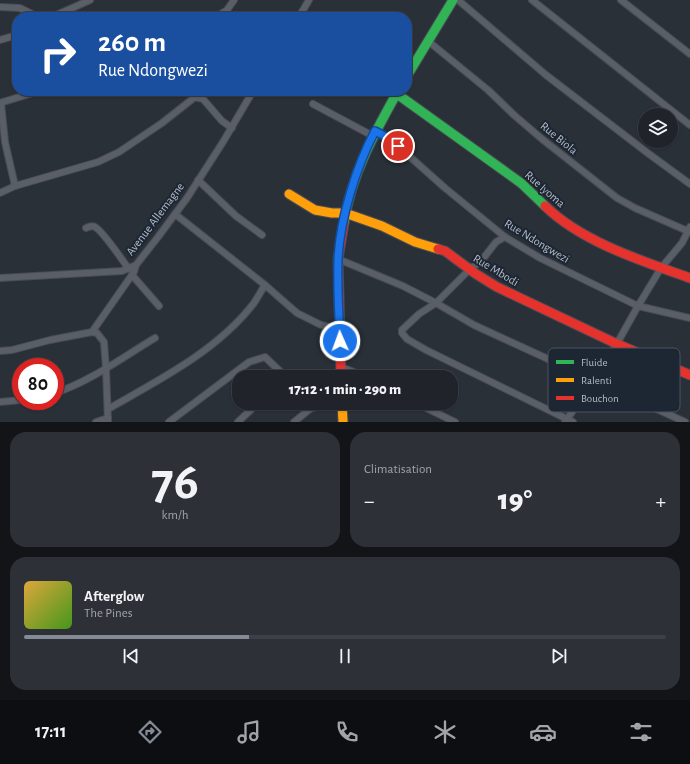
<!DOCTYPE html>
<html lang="fr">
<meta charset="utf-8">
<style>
body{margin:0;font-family:"Alegreya Sans",sans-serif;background:#2d3036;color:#f1f3f6;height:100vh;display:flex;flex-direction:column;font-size:15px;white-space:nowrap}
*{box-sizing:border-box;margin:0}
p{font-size:13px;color:#a2a4a8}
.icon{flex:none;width:22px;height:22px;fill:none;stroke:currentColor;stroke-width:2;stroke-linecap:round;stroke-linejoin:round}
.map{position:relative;height:422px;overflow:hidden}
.panel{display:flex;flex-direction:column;gap:10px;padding:10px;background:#121417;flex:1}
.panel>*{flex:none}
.banner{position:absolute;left:12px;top:12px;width:400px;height:84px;border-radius:16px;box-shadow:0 1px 3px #0004,0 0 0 1px #3d4147;background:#1a4fa0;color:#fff;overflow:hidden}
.controls{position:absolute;left:638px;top:108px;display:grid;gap:8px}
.controls a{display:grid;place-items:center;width:40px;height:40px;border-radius:50%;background:#20242a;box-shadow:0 1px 3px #0004,0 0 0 1px #3d4147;font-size:20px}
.speed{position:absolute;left:12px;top:358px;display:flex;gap:8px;font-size:20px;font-weight:700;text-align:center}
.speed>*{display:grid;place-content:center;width:52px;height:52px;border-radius:50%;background:#20242a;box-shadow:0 1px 3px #0004,0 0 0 1px #3d4147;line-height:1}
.speed .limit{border:6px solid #d22;background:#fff;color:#111}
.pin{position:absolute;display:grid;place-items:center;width:34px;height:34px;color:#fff;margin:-17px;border:2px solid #fff;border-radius:50%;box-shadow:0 1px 4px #0007}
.me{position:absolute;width:44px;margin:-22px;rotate:358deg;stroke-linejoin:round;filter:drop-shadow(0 0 3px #0008)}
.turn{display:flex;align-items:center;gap:14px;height:84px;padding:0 20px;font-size:18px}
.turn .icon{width:52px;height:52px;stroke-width:2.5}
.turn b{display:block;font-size:28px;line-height:34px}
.big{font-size:30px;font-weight:800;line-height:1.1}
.panel .widget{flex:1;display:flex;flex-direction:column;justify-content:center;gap:6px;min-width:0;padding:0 14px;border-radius:16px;background:#2d3036}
.panel .dial{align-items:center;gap:0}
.dial b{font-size:52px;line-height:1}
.song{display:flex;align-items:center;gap:12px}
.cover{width:48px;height:48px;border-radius:6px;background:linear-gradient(135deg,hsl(40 70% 55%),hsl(100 70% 35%))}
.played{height:4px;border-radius:2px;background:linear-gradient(90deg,#848b96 35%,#3d4147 35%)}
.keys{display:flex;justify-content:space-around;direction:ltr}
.heat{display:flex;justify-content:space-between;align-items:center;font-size:22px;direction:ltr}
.panel .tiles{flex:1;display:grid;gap:10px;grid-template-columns:1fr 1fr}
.widget:last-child{grid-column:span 2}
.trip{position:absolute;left:232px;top:370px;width:226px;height:40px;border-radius:16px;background:#20242a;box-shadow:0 1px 3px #0004,0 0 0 1px #3d4147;font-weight:800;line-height:40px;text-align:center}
.menu{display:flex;height:64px;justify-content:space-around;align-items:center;background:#0d0e11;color:#a2a4a8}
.menu .icon{width:28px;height:28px}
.menu .current{color:#848b96}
.menu b{font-size:18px;color:#f1f3f6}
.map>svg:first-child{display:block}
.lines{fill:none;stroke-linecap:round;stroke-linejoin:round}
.street-casing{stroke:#484c55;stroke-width:8}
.fast-casing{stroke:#484c55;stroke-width:11}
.slow-casing{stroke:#484c55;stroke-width:11}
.jam-casing{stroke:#484c55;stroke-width:11}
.street{stroke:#5a5e66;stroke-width:6}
.fast{stroke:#30b455;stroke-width:9}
.slow{stroke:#ff9f0a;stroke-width:9}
.jam{stroke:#e5322d;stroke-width:9}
.route-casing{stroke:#114b97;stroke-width:10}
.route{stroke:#1a73e8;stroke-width:7}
.labels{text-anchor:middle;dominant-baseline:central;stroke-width:4;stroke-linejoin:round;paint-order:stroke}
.street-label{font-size:12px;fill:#b4bcc9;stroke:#1d2633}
.key{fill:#1d2633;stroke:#4a5360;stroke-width:1}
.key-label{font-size:11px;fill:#b4bcc9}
</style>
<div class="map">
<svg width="690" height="422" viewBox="0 0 690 422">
<rect width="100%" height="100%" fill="#2a3038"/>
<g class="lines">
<defs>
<g id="street">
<path d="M458 0 546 75 649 154 690 184"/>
<path d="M532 0 690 125"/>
<path d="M621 0 690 54"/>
<path d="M0 7 20 8 38 17"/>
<path d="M52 17 90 0"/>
<path d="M216 17 227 10 234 0"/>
<path d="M299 17 309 0"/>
<path d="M0 40 17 35"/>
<path d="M428 41 488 90 514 115 542 139 617 198 635 208 690 232"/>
<path d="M0 103 39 91"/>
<path d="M1 103 5 142 15 186"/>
<path d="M313 104 373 136"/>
<path d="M375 131 390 139 445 188 505 237 540 258 638 306 690 318"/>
<path d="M198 180 236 216 262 235"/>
<path d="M0 193 15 186 98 162 119 152 162 123 195 97 203 99 222 121 232 128"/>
<path d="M175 214 265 285 297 313 321 325 340 329"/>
<path d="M86 228C89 227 92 225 95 227 103 231 122 260 129 269"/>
<path d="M505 237 496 242 482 260 470 269 436 303 419 314 402 330V333L407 339 426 350 573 422"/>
<path d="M338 259 403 286 436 303 474 325 685 422"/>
<path d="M132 275 159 306"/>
<path d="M0 278 122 271 136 265 158 237 187 198 223 142 253 91"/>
<path d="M92 332 134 272 136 265"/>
<path d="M0 351 12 350 50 340 92 332 97 333 104 342 106 369 108 422"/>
<path d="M341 367 366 377"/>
<path d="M55 393C91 381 123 357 155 338"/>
<path d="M0 402 21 400"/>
<path d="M416 403 455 422"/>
<path d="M108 409C159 380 217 351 254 303 258 297 261 291 265 285"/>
<path d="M96 422 108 418"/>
<path d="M169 422 249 362 265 357 286 377"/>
<path d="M238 422 258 403"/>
<path d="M294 422 310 409 326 403"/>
<path d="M565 422 605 365 638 306 661 268 682 243 690 227"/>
</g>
<g id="fast">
<path d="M407 76 453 0"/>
<path d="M397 94 521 183 545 206"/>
<path d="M344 223C351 175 375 132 398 91"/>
</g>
<g id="slow">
<path d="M289 194 315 210 332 213H345L382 226 415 242 438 249"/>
<path d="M342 403 343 422"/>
</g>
<g id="jam">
<path d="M545 206C582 242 642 261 690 278"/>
<path d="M438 249 445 251 476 274 497 287 617 344 690 375"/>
<path d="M341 377 338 259 344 223"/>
</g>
</defs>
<use href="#street" class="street-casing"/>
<use href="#fast" class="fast-casing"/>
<use href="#slow" class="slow-casing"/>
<use href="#jam" class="jam-casing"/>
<use href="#street" class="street"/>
<use href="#fast" class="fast"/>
<use href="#slow" class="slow"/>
<use href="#jam" class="jam"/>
</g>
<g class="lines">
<defs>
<path id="route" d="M340 341C339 314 337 287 338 259 340 219 356 167 375 131L390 139 398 146"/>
</defs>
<use href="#route" class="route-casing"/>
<use href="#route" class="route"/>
</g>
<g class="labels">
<g class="street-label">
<text transform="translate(559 138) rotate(39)">Rue Biola</text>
<text transform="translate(545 189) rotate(41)">Rue Iyoma</text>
<text transform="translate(155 219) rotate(-53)">Avenue Allemagne</text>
<text transform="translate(537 241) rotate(31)">Rue Ndongwezi</text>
<text transform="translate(496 270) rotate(31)">Rue Mbodi</text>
</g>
</g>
<rect x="548" y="348" width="132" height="64" rx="6" class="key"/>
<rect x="556" y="360" width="18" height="4" fill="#30b455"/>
<rect x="556" y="378" width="18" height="4" fill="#ff9f0a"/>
<rect x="556" y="396" width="18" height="4" fill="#e5322d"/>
<g class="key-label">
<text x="581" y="366">Fluide</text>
<text x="581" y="384">Ralenti</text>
<text x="581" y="402">Bouchon</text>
</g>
</svg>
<div class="controls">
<a><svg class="icon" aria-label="layers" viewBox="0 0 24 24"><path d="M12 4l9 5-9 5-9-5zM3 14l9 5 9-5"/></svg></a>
</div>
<div class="speed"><div class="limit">80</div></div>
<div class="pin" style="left:398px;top:146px;background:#d93025"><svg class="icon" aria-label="arrive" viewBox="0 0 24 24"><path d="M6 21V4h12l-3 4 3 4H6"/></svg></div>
<svg class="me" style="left:340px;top:341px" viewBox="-20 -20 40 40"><circle r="17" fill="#1a73e8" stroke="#fff" stroke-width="3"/><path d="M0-11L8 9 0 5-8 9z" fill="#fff"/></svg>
<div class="trip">17:12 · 1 min · 290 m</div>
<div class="banner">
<div class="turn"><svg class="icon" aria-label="right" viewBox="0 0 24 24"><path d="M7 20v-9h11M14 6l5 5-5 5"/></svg><div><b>260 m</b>Rue Ndongwezi</div></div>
</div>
</div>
<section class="panel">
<div class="tiles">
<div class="widget dial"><b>76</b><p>km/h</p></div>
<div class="widget"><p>Climatisation</p>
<div class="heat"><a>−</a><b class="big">19°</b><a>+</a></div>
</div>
<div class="widget">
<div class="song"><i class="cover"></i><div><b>Afterglow</b><p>The Pines</p></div></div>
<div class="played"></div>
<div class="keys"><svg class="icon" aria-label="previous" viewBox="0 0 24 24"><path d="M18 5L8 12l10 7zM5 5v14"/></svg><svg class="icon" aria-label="pause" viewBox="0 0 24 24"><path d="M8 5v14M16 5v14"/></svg><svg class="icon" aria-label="next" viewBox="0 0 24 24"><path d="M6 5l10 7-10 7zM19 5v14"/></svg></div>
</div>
</div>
</section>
<nav class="menu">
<b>17:11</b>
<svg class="icon current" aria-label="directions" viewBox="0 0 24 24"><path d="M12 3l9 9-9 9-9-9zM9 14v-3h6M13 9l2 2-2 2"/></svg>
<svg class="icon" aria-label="music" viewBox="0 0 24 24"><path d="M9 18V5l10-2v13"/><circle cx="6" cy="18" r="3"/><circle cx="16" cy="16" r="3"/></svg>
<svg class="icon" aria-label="phone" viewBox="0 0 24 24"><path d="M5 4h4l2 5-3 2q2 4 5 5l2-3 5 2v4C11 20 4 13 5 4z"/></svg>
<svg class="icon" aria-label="climate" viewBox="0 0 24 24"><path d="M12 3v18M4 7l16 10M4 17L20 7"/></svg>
<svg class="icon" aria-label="car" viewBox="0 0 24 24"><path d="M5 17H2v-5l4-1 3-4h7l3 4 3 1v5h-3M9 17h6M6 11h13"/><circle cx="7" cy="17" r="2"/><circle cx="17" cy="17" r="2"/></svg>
<svg class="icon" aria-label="filters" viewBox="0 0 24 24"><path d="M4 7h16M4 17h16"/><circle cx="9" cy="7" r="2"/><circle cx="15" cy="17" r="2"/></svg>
</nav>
